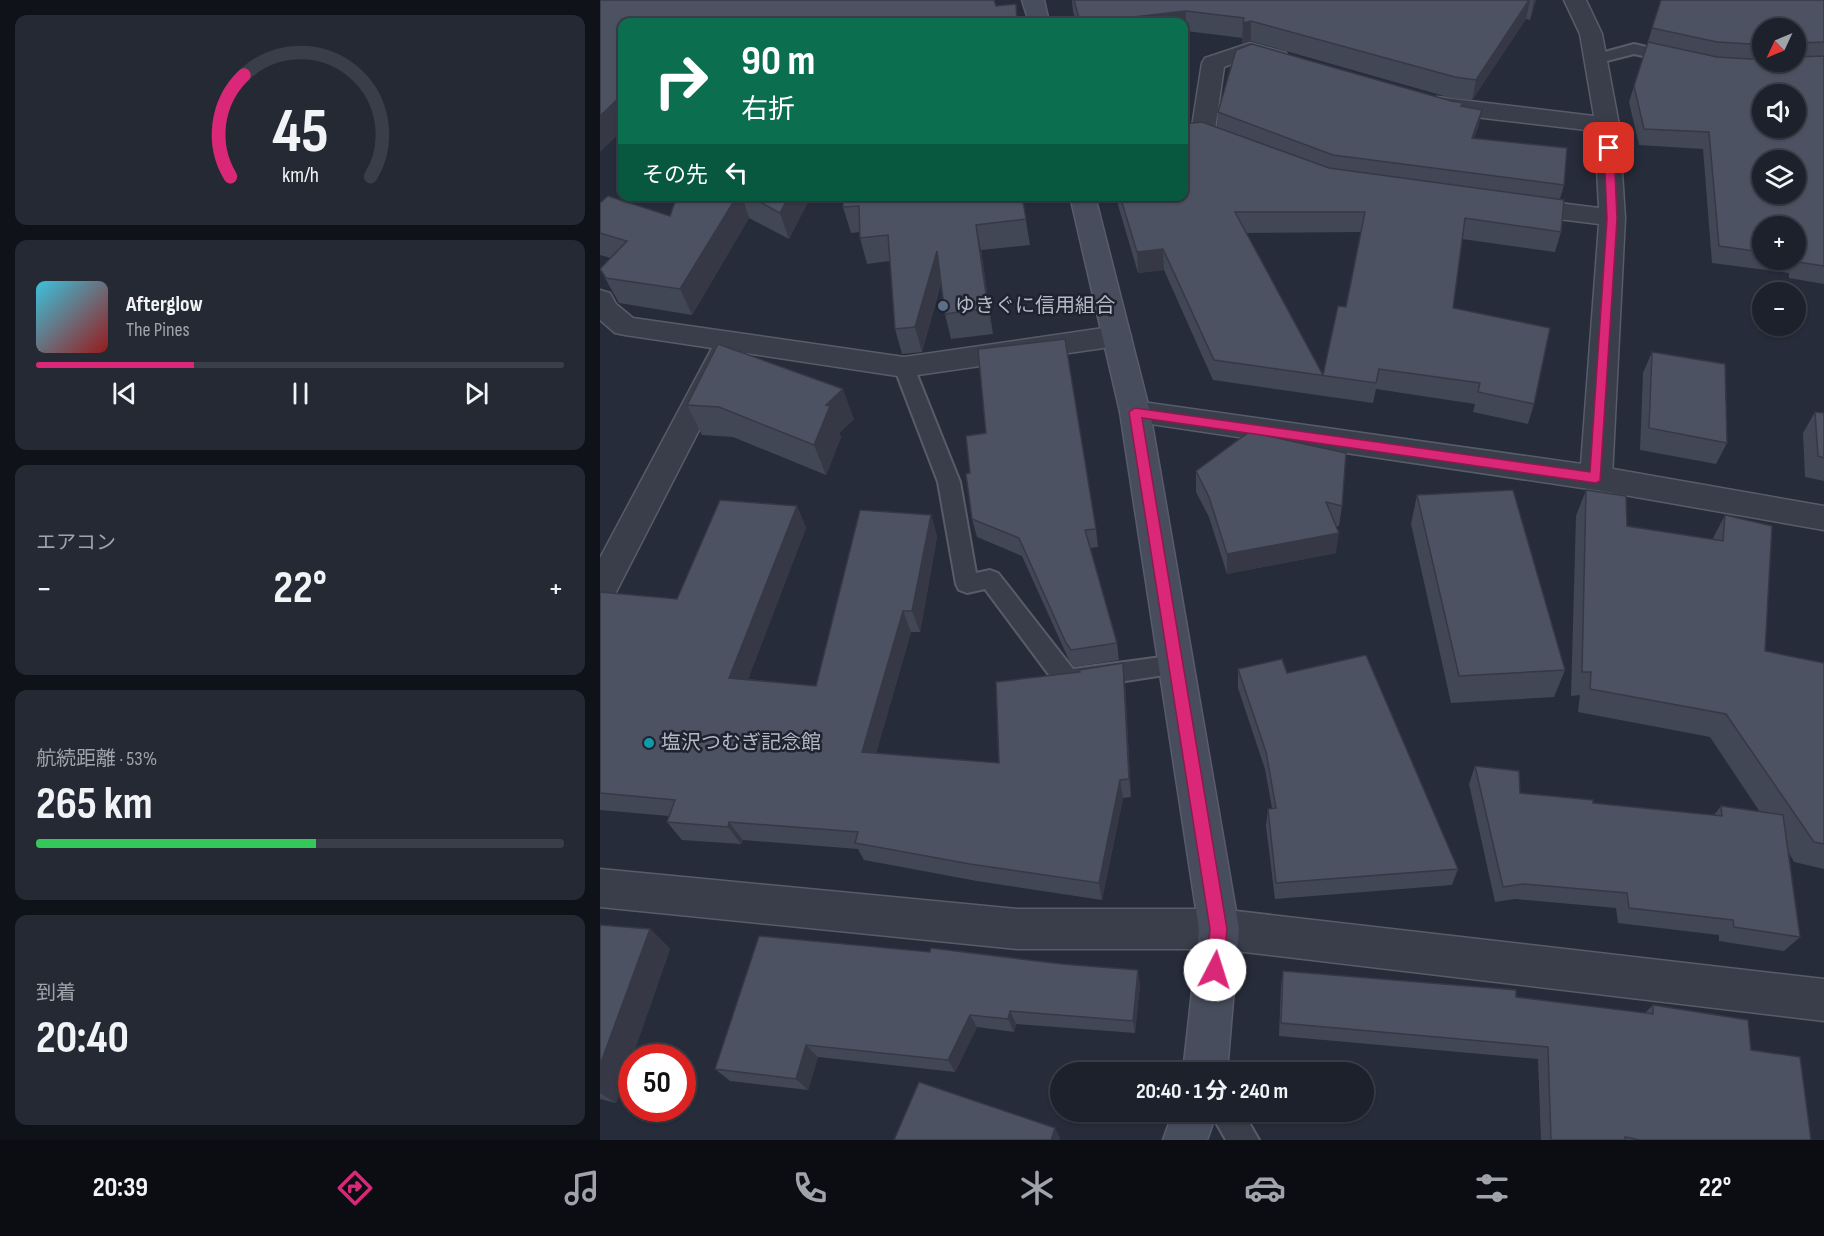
<!DOCTYPE html>
<html lang="ja">
<meta charset="utf-8">
<style>
body{margin:0;font-family:"Sofia Sans Condensed","Noto Sans JP",sans-serif;background:#252934;color:#f1f3f6;height:100vh;display:flex;flex-direction:column;font-size:22px;white-space:nowrap}
*{box-sizing:border-box;margin:0}
p{font-size:20px;color:#a0a3a9}
.icon{flex:none;width:33px;height:33px;fill:none;stroke:currentColor;stroke-width:2;stroke-linecap:round;stroke-linejoin:round}
.map{position:relative;flex:1;overflow:hidden}
.panel{display:flex;flex-direction:column;gap:15px;padding:15px;background:#0f1218;width:600px}
.panel>*{flex:none}
.guide{position:absolute;left:18px;top:18px;width:570px;height:183px;border-radius:12px;box-shadow:0 2px 4px #0004,0 0 0 2px #3a3e48;background:#0b6e4f;color:#fff;overflow:hidden}
.needle{width:39px;rotate:226deg}
.buttons{position:absolute;left:1152px;top:18px;display:grid;gap:12px}
.buttons a{display:grid;place-items:center;width:54px;height:54px;border-radius:50%;background:#1c212c;box-shadow:0 2px 4px #0004,0 0 0 2px #3a3e48;font-size:30px}
.speed{position:absolute;left:18px;top:1044px;display:flex;gap:12px;font-size:30px;font-weight:700;text-align:center}
.speed>*{display:grid;place-content:center;width:78px;height:78px;border-radius:50%;background:#1c212c;box-shadow:0 2px 4px #0004,0 0 0 2px #3a3e48;line-height:1}
.speed .limit{border:9px solid #d22;background:#fff;color:#111}
.pin{position:absolute;display:grid;place-items:center;width:51px;height:51px;color:#fff;margin:-26px;border-radius:12px;box-shadow:0 3px 9px #0006}
.me{position:absolute;width:66px;margin:-33px;rotate:5deg;stroke-linejoin:round;filter:drop-shadow(0 0 4px #0008)}
.turn{display:flex;align-items:center;gap:21px;height:126px;padding:0 24px;font-size:27px}
.turn .icon{width:78px;height:78px;stroke-width:2.5}
.turn b{display:block;font-size:42px;line-height:51px}
.then{display:flex;align-items:center;height:57px;padding:0 24px;background:#0003;gap:12px;font-size:22px}
.big{font-size:45px;font-weight:700;line-height:1.1}
.panel .tile{flex:1;display:flex;flex-direction:column;justify-content:center;gap:9px;min-width:0;padding:0 21px;border-radius:12px;background:#252934}
.panel .dial{align-items:center;gap:0}
.dial svg{height:156px;overflow:visible;fill:none;stroke:#3a3e48;stroke-width:7;stroke-linecap:round;text-anchor:middle}
.dial text{fill:#f1f3f6;stroke:none}
.song{display:flex;align-items:center;gap:18px}
.cover{width:72px;height:72px;border-radius:9px;background:linear-gradient(135deg,hsl(190 70% 55%),hsl(0 70% 35%))}
.played{height:6px;border-radius:3px;background:linear-gradient(90deg,#db2777 30%,#3a3e48 30%)}
.keys{display:flex;justify-content:space-around;direction:ltr}
.heat{display:flex;justify-content:space-between;align-items:center;font-size:33px;direction:ltr}
.charge{height:9px;border-radius:4px;background:linear-gradient(90deg,#34c759 53%,#3a3e48 0)}
.trip{position:absolute;left:450px;top:1062px;width:324px;height:60px;border-radius:30px;background:#1c212c;box-shadow:0 2px 4px #0004,0 0 0 2px #3a3e48;font-weight:700;line-height:60px;text-align:center}
.dock{display:flex;height:96px;justify-content:space-around;align-items:center;background:#0b0d12;color:#a0a3a9}
.dock .icon{width:42px;height:42px}
.dock .current{color:#db2777}
.dock b{font-size:27px;color:#f1f3f6}
main{display:flex;flex:1;min-height:0}
.map>svg:first-child{display:block}
.lines{fill:none;stroke-linecap:round;stroke-linejoin:round}
.service-casing{stroke:#585c69;stroke-width:4}
.minor-casing{stroke:#585c69;stroke-width:3}
.tertiary-casing{stroke:#585c69;stroke-width:3}
.secondary-casing{stroke:#585c69;stroke-width:3}
.service{fill:#3a3e4b;fill-rule:evenodd}
.minor{fill:#3a3e4b;fill-rule:evenodd}
.tertiary{fill:#3a3e4b;fill-rule:evenodd}
.secondary{fill:#484d5d;fill-rule:evenodd}
.wall{fill:#424755;fill-rule:evenodd}
.shaded-wall{fill:#363945}
.building{fill:#4d5263;stroke:#363945;stroke-width:1.5;fill-rule:evenodd}
.route{fill:#db2777;stroke:#8e194d;stroke-width:1.5}
.service-dot{fill:#5c6f8a;stroke:#1f2330;stroke-width:2}
.culture-dot{fill:#0f9aa8;stroke:#1f2330;stroke-width:2}
.labels{text-anchor:middle;dominant-baseline:central;stroke-width:5;stroke-linejoin:round;paint-order:stroke}
.poi-label{font-size:20px;fill:#b5b9c6;stroke:#1f2330;text-anchor:start}
</style>
<main>
<section class="panel">
<div class="tile dial"><svg viewBox="0 0 100 80">
<path d="M14 69A42 42 0 1 1 86 69"/>
<path d="M14 69A42 42 0 0 1 21 17" stroke="#db2777"/>
<text x="50" y="56" font-size="32" font-weight="700">45</text>
<text x="50" y="72" font-size="11">km/h</text>
</svg></div>
<div class="tile">
<div class="song"><i class="cover"></i><div><b>Afterglow</b><p>The Pines</p></div></div>
<div class="played"></div>
<div class="keys"><svg class="icon" aria-label="previous" viewBox="0 0 24 24"><path d="M18 5L8 12l10 7zM5 5v14"/></svg><svg class="icon" aria-label="pause" viewBox="0 0 24 24"><path d="M8 5v14M16 5v14"/></svg><svg class="icon" aria-label="next" viewBox="0 0 24 24"><path d="M6 5l10 7-10 7zM19 5v14"/></svg></div>
</div>
<div class="tile"><p>エアコン</p>
<div class="heat"><a>−</a><b class="big">22°</b><a>+</a></div>
</div>
<div class="tile"><p>航続距離 · 53%</p><b class="big">265 km</b><div class="charge"></div></div>
<div class="tile"><p>到着</p><b class="big">20:40</b></div>
</section>
<div class="map">
<svg width="1224" height="1140" viewBox="0 0 1224 1140">
<rect width="100%" height="100%" fill="#262c3a"/>
<g class="lines">
<defs>
<g id="service">
<path d="M1034 44 1080 55 1083 58 1075 63 1034 54 995 64 987 59 990 56Z"/>
<path d="M304 360 311 362 314 367 360 482 376 573 390 570 398 573 473 669 576 655 584 658 588 665 584 672 467 690 458 687 385 589 367 593 359 590 356 584 338 482 294 367 297 362Z"/>
<path d="M610 1112H643L659 1140H626Z"/>
</g>
<g id="minor">
<path d="M964 0H986L1002 34 1019 125 1025 218 1012 478 1007 486 996 490 985 486 980 478 999 224 919 214 910 212 906 206 910 200 919 198 999 208 995 131 849 114 829 109 825 104 829 99 837 97 994 116 980 34Z"/>
<path d="M650 43 686 53 689 58 686 63 678 65 651 57 624 67 615 129 644 140 647 145 644 150 635 152 595 138 591 133 602 63 605 58Z"/>
<path d="M0 290 10 293 16 304 33 318 304 357 517 326 527 329 531 336 527 343 517 346 304 377 139 352 12 600 0 604V558L112 348 25 335 15 333 0 320Z"/>
<path d="M0 869 417 909H619L1224 979V1021L619 949H417L0 907Z"/>
</g>
<path id="tertiary" d="M535 401 996 466 1224 506V530L996 490 524 420 520 412 524 404Z"/>
<g id="secondary">
<path d="M422 0H444L449 22H429Z"/>
<path d="M470 196H495L550 412 639 929 627 1072H583L599 929 520 412Z"/>
<path d="M573 1112H617L607 1140H563Z"/>
</g>
</defs>
<use href="#service" class="service-casing"/>
<use href="#minor" class="minor-casing"/>
<use href="#tertiary" class="tertiary-casing"/>
<use href="#secondary" class="secondary-casing"/>
<use href="#service" class="service"/>
<use href="#minor" class="minor"/>
<use href="#tertiary" class="tertiary"/>
<use href="#secondary" class="secondary"/>
</g>
<g class="wall">
<path d="M472 0H936L930 20 926 19 872 100 851 98 651 41 642 43 643 38 586 31 584 22H476L473 11Z"/>
<path d="M1061 0H1224V284L1189 278V273L1112 263 1103 149 1039 145 1029 102ZM1162 28H1196V62H1162ZM1162 226H1196V260H1162Z"/>
<path d="M851 101 864 103 863 106 879 125 874 138 964 185 960 199 961 232 955 252 862 239 853 308 934 404 928 424 873 412 875 404 776 389 773 403 613 380 564 270 538 273 518 205V196H584L652 140 617 128 618 112ZM761 232 746 307 723 375 646 233Z"/>
<path d="M77 196H211L189 239 149 218 92 315 19 303 0 269 11 258 0 255V203L70 216Z"/>
<path d="M243 196H422L430 245 381 250 393 334 351 339 345 314 341 283 322 352 302 354 295 329 290 261 267 264 260 238V232L251 233 243 207Z"/>
<path d="M118 344 254 419 239 433 241 437 226 475 133 437 102 435 87 405Z"/>
<path d="M1052 352 1127 443 1116 464 1040 450 1043 373Z"/>
<path d="M1215 412 1224 413V481L1205 477 1203 433Z"/>
<path d="M596 471 742 506 739 526H736V553L627 574 609 517 596 492Z"/>
<path d="M986 490 1027 526 1112 540 1125 515 1165 651 1224 663V869L1194 862 1189 853 1200 937 1184 951 1119 941V935L1018 923 1016 908 915 899 895 902 869 784 875 766 920 793 993 803 1114 815 1121 806 1160 812 1110 737 978 712 980 695 971 696 976 516Z"/>
<path d="M817 495 965 670 954 697 851 703 811 524Z"/>
<path d="M197 506 206 528 148 679 216 686 331 515 337 537 320 632H311L276 753 399 763 479 672V670L523 663 525 683 531 797 523 798 502 900 377 881 264 860 258 849 143 840 141 844 82 840 67 822 69 816 0 810V592L77 599Z"/>
<path d="M372 519 496 529 498 547 490 548 517 643 519 660 474 667 469 660 422 556 377 537Z"/>
<path d="M638 669 687 673 858 869 852 885 675 899 666 826 668 809 672 808 665 769 638 688Z"/>
<path d="M0 925 50 929 70 949 16 1103 0 1099Z"/>
<path d="M159 936 540 984 535 1033 416 1024 414 1032 377 1027 355 1072 218 1057 208 1090 130 1081 115 1069Z"/>
<path d="M683 971 916 997 1045 1013 1053 1005 1151 1050 1211 1140H941L938 1059 679 1036 681 985Z"/>
</g>
<g class="shaded-wall">
<path d="M930 0 926 19 872 100 876 80Z"/>
<path d="M934 0H936L930 20Z"/>
<path d="M586 11V31H584V22H517V19Z"/>
<path d="M651 21V41L642 43 643 23Z"/>
<path d="M22 95V131L0 152V116Z"/>
<path d="M882 110 879 125 869 153 872 138Z"/>
<path d="M137 196H142L149 218 92 315 80 289Z"/>
<path d="M189 196H211L189 239 180 213Z"/>
<path d="M376 225 381 250 393 334 388 308Z"/>
<path d="M563 249 564 270 538 273 537 252Z"/>
<path d="M337 251 342 277 322 352 315 327Z"/>
<path d="M243 389 254 419 239 433 241 437 226 475 214 445 226 405Z"/>
<path d="M197 506 206 528 141 698 129 678Z"/>
<path d="M331 515 337 537 320 632 312 611Z"/>
<path d="M739 533 736 553 627 574V554Z"/>
<path d="M303 611 311 632 271 771 262 752Z"/>
<path d="M523 663 525 683 531 797 529 779Z"/>
<path d="M520 780 523 798 502 900 499 883Z"/>
<path d="M129 822 143 840 141 844 128 827Z"/>
<path d="M50 929 70 949 32 1058 16 1103 0 1093V1065Z"/>
<path d="M538 970 540 984 535 1033 533 1021Z"/>
<path d="M410 1011 416 1024 414 1032 408 1019Z"/>
<path d="M370 1015 377 1027 355 1072 348 1060Z"/>
<path d="M206 1045 218 1057 208 1090 196 1079Z"/>
<path d="M455 1128 460 1138 459 1140H451Z"/>
</g>
<g class="building">
<path d="M0 0H394L396 6 416 4 417 22H22V95L0 116Z"/>
<path d="M474 0H929L876 80 855 77 651 21 643 23 644 18 586 11 517 19 518 22H480Z"/>
<path d="M1061 0H1224V42L1196 43V28H1162V44H1151L1117 42 1052 28Z"/>
<path d="M1048 42 1117 57 1151 59 1162 58V62H1196V57L1224 56V266L1198 262 1197 256H1196V226H1162V252L1119 246 1109 132 1044 129 1034 86ZM1162 94H1196V128H1162ZM1162 160H1196V194H1162Z"/>
<path d="M652 44 851 101 864 103 861 106 882 110 872 138 967 148 964 185 733 155 618 112 636 50Z"/>
<path d="M602 122 729 168 964 200 961 232 865 218 853 308 950 328 934 404 878 392 880 383 779 369 776 383 614 360 563 249 537 252 520 196H584V124ZM635 212H765L746 307 738 306 723 375Z"/>
<path d="M8 196 70 216 77 196H137L80 289 6 278 0 269 27 241 0 233V203Z"/>
<path d="M149 196H189L180 213Z"/>
<path d="M243 196H422L426 219 376 225 388 308 345 314 337 251 315 327 295 329 288 235 260 238 259 206 243 207Z"/>
<path d="M465 339 496 529 485 530 517 643 471 650 466 643 419 538 372 519 366 474 370 473 366 436 386 433 378 349Z"/>
<path d="M118 344 243 389 226 405 230 406 214 445 119 407 87 405Z"/>
<path d="M1052 352 1125 364 1127 443 1049 428Z"/>
<path d="M1215 412 1224 413V458L1218 456Z"/>
<path d="M649 432 746 453 742 506 726 502 739 533 627 554 609 497 596 471Z"/>
<path d="M913 490 965 670 859 676 817 495Z"/>
<path d="M986 490 1026 496 1027 526 1123 541 1125 515 1172 526 1165 651 1224 663V844L1214 842 1126 714 990 689 991 672H982Z"/>
<path d="M120 500 197 506 129 678 216 686 260 510 331 515 312 611H303L262 752 399 763 396 682 480 672 479 670 523 663 529 779 520 780 499 883 370 864 255 843 258 832 129 822 128 827 67 822 75 800 0 793V592L77 599Z"/>
<path d="M766 655 858 869 676 883 668 809 676 808 666 752 638 669 682 659 687 673Z"/>
<path d="M875 766 919 771 920 793 993 800V803L1122 816 1121 806 1183 815 1200 937 1134 927 1133 920 1029 908 1027 893 923 884 903 887Z"/>
<path d="M0 925 50 929 0 1065Z"/>
<path d="M159 936 330 952 331 948 462 964 538 970 533 1021 410 1011 408 1019 370 1015 348 1060 206 1045 196 1079 115 1069Z"/>
<path d="M683 971 916 990V997L1053 1014V1005L1148 1020 1151 1050 1200 1057 1211 1140H1040L1025 1137V1140H951L948 1047 681 1023Z"/>
<path d="M319 1082 455 1128 451 1140H294Z"/>
</g>
<path class="route" d="M1009 145 1014 148 1017 219 1000 481 996 483 542 418 627 929 623 970 621 976 615 979 609 976 606 970 610 929 529 412 535 408 990 472 1007 219 1004 148Z"/>
<circle class="service-dot" cx="343" cy="306" r="6"/>
<circle class="culture-dot" cx="49" cy="743" r="6"/>
<g class="labels">
<g class="poi-label">
<text x="355" y="306">ゆきぐに信用組合</text>
<text x="61" y="743">塩沢つむぎ記念館</text>
</g>
</g>
</svg>
<div class="buttons">
<a><svg class="needle" viewBox="-14 -14 28 28"><path d="M0-13l5 13h-10z" fill="#e53935"/><path d="M0 13l5-13h-10z" fill="#a0a3a9"/></svg></a>
<a><svg class="icon" aria-label="sound" viewBox="0 0 24 24"><path d="M4 9h4l5-4v14l-5-4H4zM17 9q2 3 0 6"/></svg></a>
<a><svg class="icon" aria-label="layers" viewBox="0 0 24 24"><path d="M12 4l9 5-9 5-9-5zM3 14l9 5 9-5"/></svg></a>
<a>+</a>
<a>−</a>
</div>
<div class="speed"><div class="limit">50</div></div>
<div class="pin" style="left:1009px;top:148px;background:#d93025"><svg class="icon" aria-label="arrive" viewBox="0 0 24 24"><path d="M6 21V4h12l-3 4 3 4H6"/></svg></div>
<svg class="me" style="left:615px;top:970px" viewBox="-20 -20 40 40"><circle r="19" fill="#fff"/><path d="M0-13L10 11 0 6-10 11z" fill="#db2777"/></svg>
<div class="trip">20:40 · 1 分 · 240 m</div>
<div class="guide">
<div class="turn"><svg class="icon" aria-label="right" viewBox="0 0 24 24"><path d="M7 20v-9h11M14 6l5 5-5 5"/></svg><div><b>90 m</b>右折</div></div>
<div class="then">その先<svg class="icon" aria-label="left" viewBox="0 0 24 24"><path d="M17 20v-9H6M10 6l-5 5 5 5"/></svg></div>
</div>
</div>
</main>
<nav class="dock">
<b>20:39</b>
<svg class="icon current" aria-label="directions" viewBox="0 0 24 24"><path d="M12 3l9 9-9 9-9-9zM9 14v-3h6M13 9l2 2-2 2"/></svg>
<svg class="icon" aria-label="music" viewBox="0 0 24 24"><path d="M9 18V5l10-2v13"/><circle cx="6" cy="18" r="3"/><circle cx="16" cy="16" r="3"/></svg>
<svg class="icon" aria-label="phone" viewBox="0 0 24 24"><path d="M5 4h4l2 5-3 2q2 4 5 5l2-3 5 2v4C11 20 4 13 5 4z"/></svg>
<svg class="icon" aria-label="climate" viewBox="0 0 24 24"><path d="M12 3v18M4 7l16 10M4 17L20 7"/></svg>
<svg class="icon" aria-label="car" viewBox="0 0 24 24"><path d="M5 17H2v-5l4-1 3-4h7l3 4 3 1v5h-3M9 17h6M6 11h13"/><circle cx="7" cy="17" r="2"/><circle cx="17" cy="17" r="2"/></svg>
<svg class="icon" aria-label="filters" viewBox="0 0 24 24"><path d="M4 7h16M4 17h16"/><circle cx="9" cy="7" r="2"/><circle cx="15" cy="17" r="2"/></svg>
<b>22°</b>
</nav>
